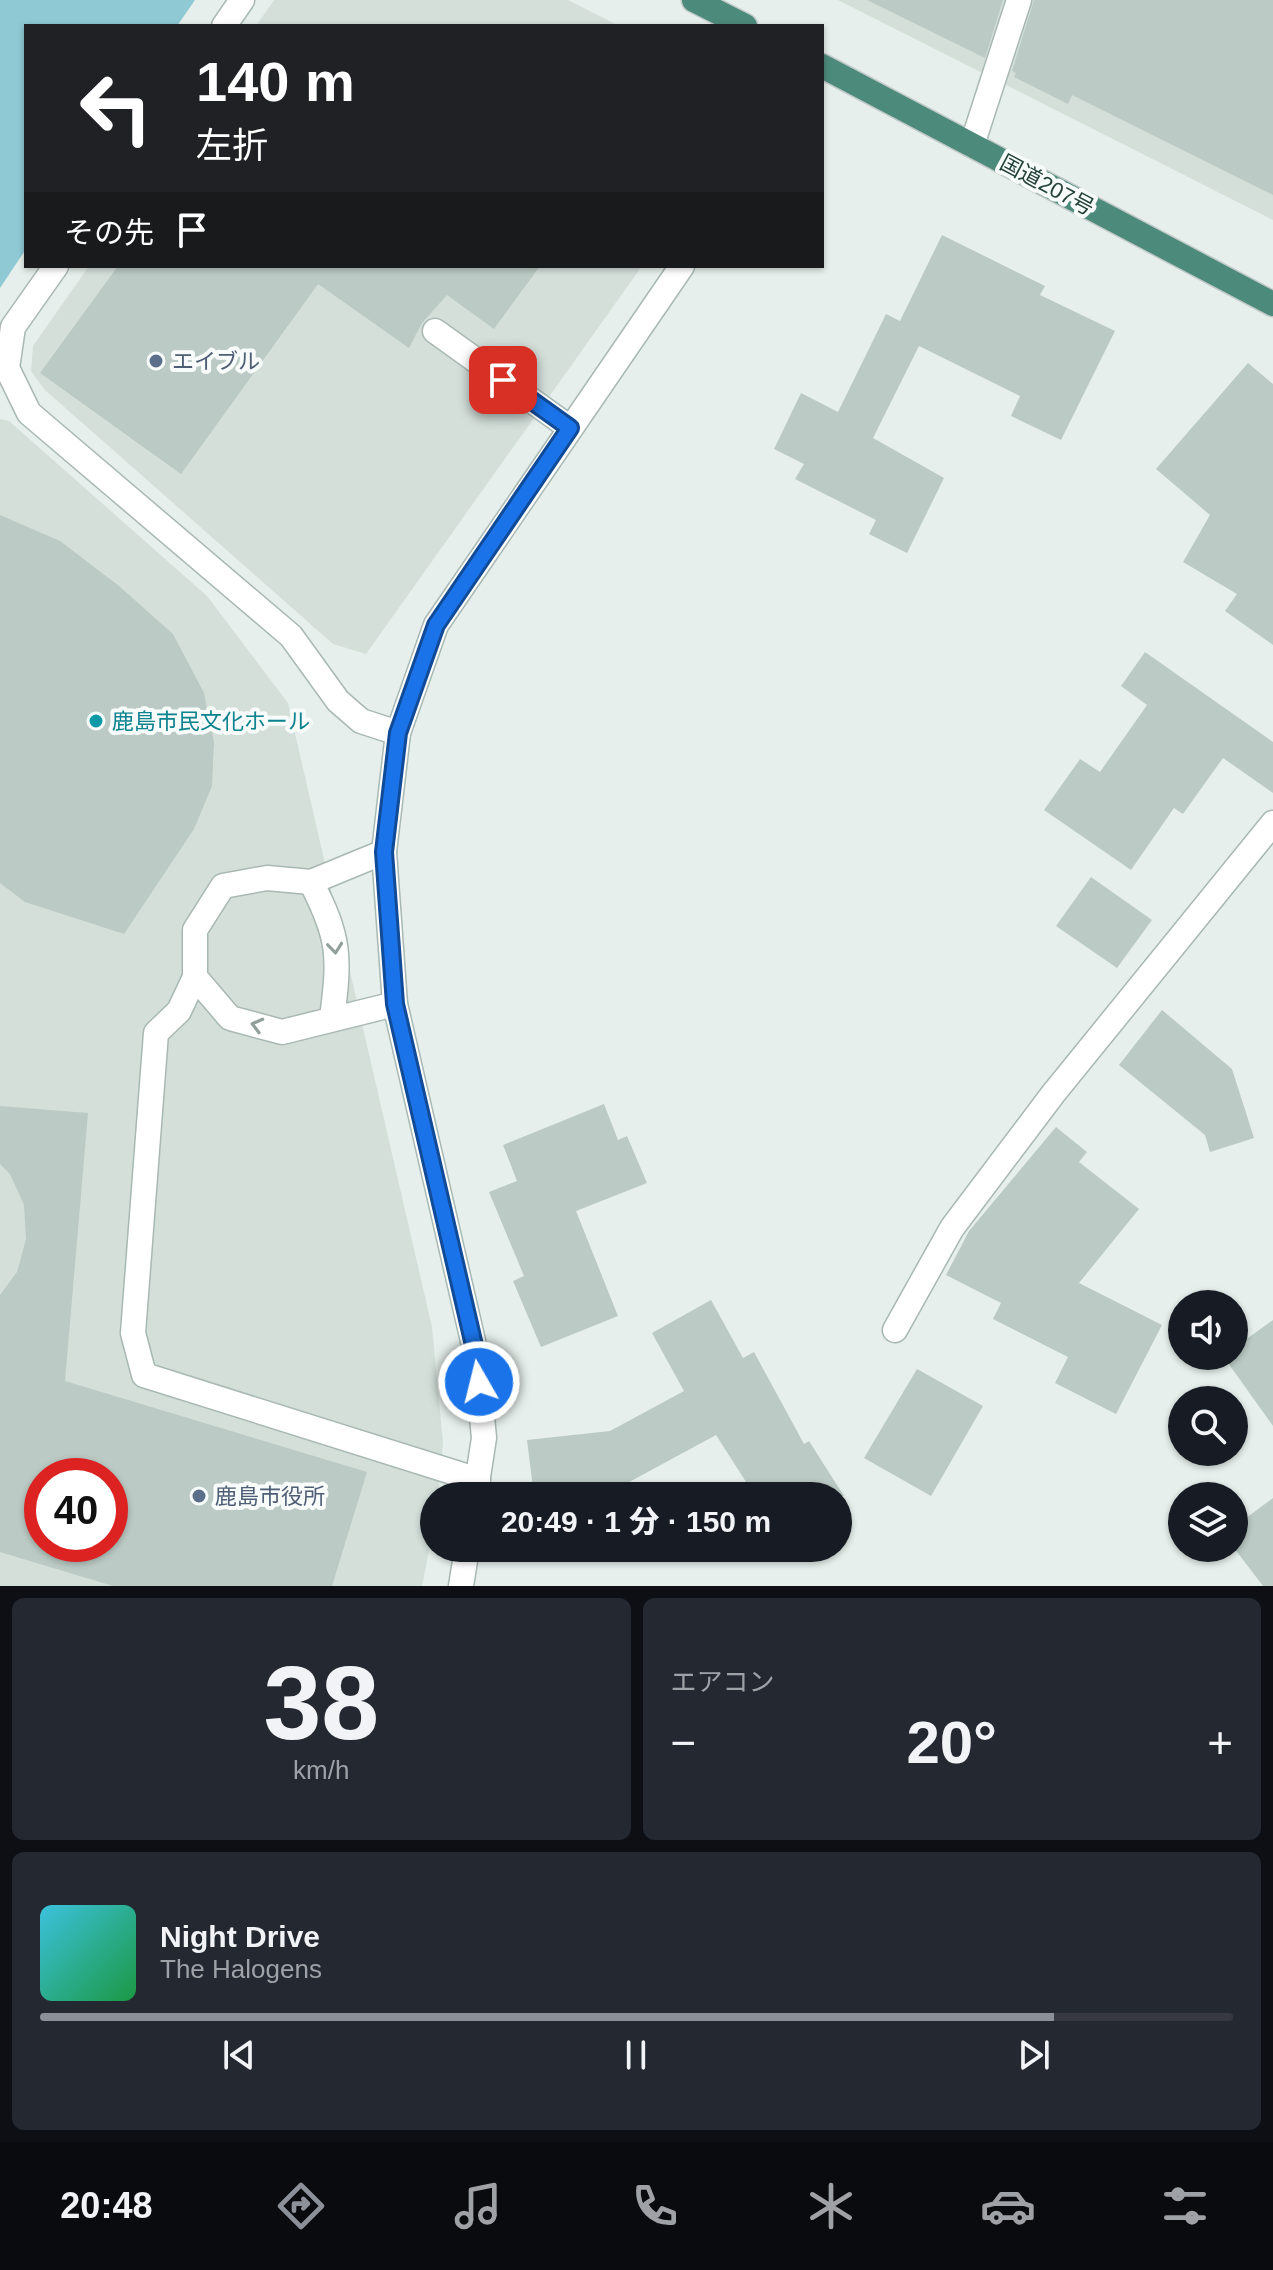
<!DOCTYPE html>
<html lang="ja">
<meta charset="utf-8">
<style>
body{margin:0;font-family:Helvetica,"Noto Sans JP",sans-serif;background:#242831;color:#f1f3f6;height:100vh;display:flex;flex-direction:column;font-size:30px;white-space:nowrap}
*{box-sizing:border-box;margin:0}
p{font-size:26px;color:#9ea1a6}
.icon{flex:none;width:44px;height:44px;fill:none;stroke:currentColor;stroke-width:2;stroke-linecap:round;stroke-linejoin:round}
.map{position:relative;height:1586px;overflow:hidden}
.panel{display:flex;flex-direction:column;gap:12px;padding:12px;background:#0d0f14;flex:1}
.panel>*{flex:none}
.hud{position:absolute;left:24px;top:24px;width:800px;height:244px;border-radius:0px;box-shadow:0 2px 6px #0004;background:#202124;color:#fff;overflow:hidden}
.controls{position:absolute;left:1168px;top:1290px;display:grid;gap:16px}
.controls a{display:grid;place-items:center;width:80px;height:80px;border-radius:50%;background:#171b24;box-shadow:0 2px 6px #0004;font-size:40px}
.speed{position:absolute;left:24px;top:1458px;display:flex;gap:16px;font-size:40px;font-weight:700;text-align:center}
.speed>*{display:grid;place-content:center;width:104px;height:104px;border-radius:50%;background:#171b24;box-shadow:0 2px 6px #0004;line-height:1}
.speed .limit{border:12px solid #d22;background:#fff;color:#111}
.pin{position:absolute;display:grid;place-items:center;width:68px;height:68px;color:#fff;margin:-34px;border-radius:16px;box-shadow:0 4px 12px #0006}
.me{position:absolute;width:88px;margin:-44px;rotate:352deg;stroke-linejoin:round;filter:drop-shadow(0 0 6px #0008)}
.turn{display:flex;align-items:center;gap:28px;height:168px;padding:0 40px;font-size:36px}
.turn .icon{width:104px;height:104px;stroke-width:2.5}
.turn b{display:block;font-size:56px;line-height:68px}
.then{display:flex;align-items:center;height:76px;padding:0 40px;background:#0003;gap:16px;font-size:30px}
.big{font-size:60px;font-weight:800;line-height:1.1}
.panel .widget{flex:1;display:flex;flex-direction:column;justify-content:center;gap:12px;min-width:0;padding:0 28px;border-radius:12px;background:#242831}
.panel .dial{align-items:center;gap:0}
.dial b{font-size:104px;line-height:1}
.song{display:flex;align-items:center;gap:24px}
.cover{width:96px;height:96px;border-radius:12px;background:linear-gradient(135deg,hsl(190 70% 55%),hsl(140 70% 35%))}
.played{height:8px;border-radius:4px;background:linear-gradient(90deg,#8c9099 85%,#363941 85%)}
.keys{display:flex;justify-content:space-around;direction:ltr}
.heat{display:flex;justify-content:space-between;align-items:center;font-size:44px;direction:ltr}
.panel .tiles{flex:1;display:grid;gap:12px;grid-template-columns:1fr 1fr}
.widget:last-child{grid-column:span 2}
.trip{position:absolute;left:420px;top:1482px;width:432px;height:80px;border-radius:40px;background:#171b24;box-shadow:0 2px 6px #0004;font-weight:800;line-height:80px;text-align:center}
.tabs{display:flex;height:128px;justify-content:space-around;align-items:center;background:#090b0e;color:#9ea1a6}
.tabs .icon{width:56px;height:56px}
.tabs .active{color:#8c9099}
.tabs b{font-size:36px;color:#f1f3f6}
.map>svg:first-child{display:block}
.built{fill:#d4dfda;fill-rule:evenodd}
.water{fill:#8ec9d4}
.building{fill:#bbcac4;fill-rule:evenodd}
.lines{fill:none;stroke-linecap:round;stroke-linejoin:round}
.service-casing{stroke:#a8b8b2;stroke-width:27}
.minor-casing{stroke:#a8b8b2;stroke-width:27}
.tertiary-casing{stroke:#a8b8b2;stroke-width:27}
.trunk-casing{stroke:#c2cac8;stroke-width:27}
.service{stroke:#fff;stroke-width:24}
.minor{stroke:#fff;stroke-width:24}
.tertiary{stroke:#fff;stroke-width:24}
.trunk{stroke:#4c8a7c;stroke-width:24}
.oneway{stroke:#92a09c}
.route-casing{stroke:#114b97;stroke-width:20}
.route{stroke:#1a73e8;stroke-width:14}
.service-dot{fill:#5c6f8a;stroke:#f7fbf9;stroke-width:3}
.culture-dot{fill:#0f9aa8;stroke:#f7fbf9;stroke-width:3}
.labels{text-anchor:middle;dominant-baseline:central;stroke-width:8;stroke-linejoin:round;paint-order:stroke}
.street-label{font-size:22px;fill:#24423a;stroke:#f7fbf9}
.service-label{font-size:22px;fill:#4e5e75;stroke:#f7fbf9;text-anchor:start}
.culture-label{font-size:22px;fill:#0d838f;stroke:#f7fbf9;text-anchor:start}
</style>
<div class="map">
<svg width="1273" height="1586" viewBox="0 0 1273 1586">
<rect width="100%" height="100%" fill="#e6efeb"/>
<g class="built">
<path d="M274 0H568L619 26H256Z"/>
<path d="M838 0H1223L1273 27V220Z"/>
<path d="M89 266H642L366 654 333 644 45 390 31 371 33 346Z"/>
<path d="M0 419 9 421 207 596 288 703 432 1327 443 1443 438 1496H434V1527L422 1586H0ZM42 1476H110V1544H42Z"/>
</g>
<path class="water" d="M0 0H195L177 26H26V249L0 288Z"/>
<g class="building">
<path d="M867 0H1003L985 58Z"/>
<path d="M1034 0H1273V195L1072 95 1068 104 1014 77 1016 73 1012 71Z"/>
<path d="M942 235 1045 286 1040 295 1115 331 1061 440 1011 416 1020 396 919 346 873 438 944 478 907 553 869 534 876 520 795 479 804 464 774 449 801 393 838 412 886 314 900 321Z"/>
<path d="M118 266H540L494 329 447 295 422 323 409 348 318 284 181 474 40 373Z"/>
<path d="M1248 363 1273 384V645L1225 611 1237 594 1183 562 1210 515 1156 469Z"/>
<path d="M0 515 60 541 119 586 173 634 204 693 214 742 212 786 194 829 124 934 25 902 0 883Z"/>
<path d="M1145 652 1273 742V793L1223 758 1183 814 1174 808 1131 870 1044 810 1080 759 1100 772 1147 705 1121 686Z"/>
<path d="M1091 877 1152 920 1117 968 1056 926Z"/>
<path d="M1162 1010 1232 1069 1254 1138 1210 1152 1205 1135 1119 1065Z"/>
<path d="M604 1104 618 1140 627 1136 647 1183 576 1211 618 1316 541 1347 513 1281 524 1276 489 1192 517 1181 503 1145Z"/>
<path d="M0 1106 88 1113 65 1381 367 1472 332 1586H113L0 1552V1295L17 1272 26 1239 24 1205 10 1174 0 1164ZM42 1476H110V1544H42Z"/>
<path d="M1056 1127 1087 1152 1079 1162 1139 1209 1079 1283 1162 1325 1116 1414 1055 1383 1068 1357 993 1319 1001 1303 946 1275 969 1231Z"/>
<path d="M711 1300 743 1358 754 1352 804 1444 809 1441 844 1496H755L716 1435 620 1487 621 1496H534L527 1440 610 1431 684 1391 652 1333Z"/>
<path d="M1273 1320V1426L1223 1356H1234V1348Z"/>
<path d="M917 1369 983 1406 931 1496 864 1458Z"/>
<path d="M1273 1498V1586H1263L1234 1548V1527Z"/>
</g>
<g class="lines">
<defs>
<g id="service">
<path d="M435 331 570 428"/>
<path d="M384 852 311 882 267 878 223 886 195 930V977L230 1018 282 1032 395 1004"/>
<path d="M311 882C340 938 340 956 332 1018"/>
<path d="M195 977 179 1011 156 1033 133 1333 144 1375 478 1480"/>
</g>
<g id="minor">
<path d="M224 26 242 0"/>
<path d="M972 145 1019 0"/>
<path d="M56 266 13 327 7 368 29 413 291 636 338 701 361 721 398 733"/>
<path d="M895 1330 952 1228 1053 1094 1273 823"/>
</g>
<g id="tertiary">
<path d="M475 1496 484 1438 476 1354 395 1004 384 852 398 733 436 625 682 266"/>
<path d="M461 1586 467 1548"/>
</g>
<g id="trunk">
<path d="M694 0 745 26"/>
<path d="M822 66 1273 304"/>
</g>
</defs>
<use href="#service" class="service-casing"/>
<use href="#minor" class="minor-casing"/>
<use href="#tertiary" class="tertiary-casing"/>
<use href="#trunk" class="trunk-casing"/>
<use href="#service" class="service"/>
<use href="#minor" class="minor"/>
<use href="#tertiary" class="tertiary"/>
<use href="#trunk" class="trunk"/>
</g>
<defs><path id="oneway-chevron" d="M-2-3.5L2.5 0L-2 3.5" fill="none" stroke-width="1.6" stroke-linecap="round" stroke-linejoin="round" transform="scale(2)"/></defs>
<g class="oneway">
<use href="#oneway-chevron" transform="translate(335 948) rotate(84)"/>
<use href="#oneway-chevron" transform="translate(257 1025) rotate(-165)"/>
</g>
<g class="lines">
<defs>
<path id="route" d="M479 1382 476 1354 395 1004 384 852 398 733 436 625 570 428 503 380"/>
</defs>
<use href="#route" class="route-casing"/>
<use href="#route" class="route"/>
</g>
<g class="service-dot">
<circle cx="156" cy="361" r="8"/>
<circle cx="199" cy="1496" r="8"/>
</g>
<circle class="culture-dot" cx="96" cy="721" r="8"/>
<g class="labels">
<g class="street-label">
<text transform="translate(1047 185) rotate(28)">国道207号</text>
</g>
<g class="service-label">
<text x="172" y="361">エイブル</text>
<text x="215" y="1496">鹿島市役所</text>
</g>
<g class="culture-label">
<text x="112" y="721">鹿島市民文化ホール</text>
</g>
</g>
</svg>
<div class="controls">
<a><svg class="icon" aria-label="sound" viewBox="0 0 24 24"><path d="M4 9h4l5-4v14l-5-4H4zM17 9q2 3 0 6"/></svg></a>
<a><svg class="icon" aria-label="search" viewBox="0 0 24 24"><circle cx="10" cy="10" r="6"/><path d="M15 15l6 6"/></svg></a>
<a><svg class="icon" aria-label="layers" viewBox="0 0 24 24"><path d="M12 4l9 5-9 5-9-5zM3 14l9 5 9-5"/></svg></a>
</div>
<div class="speed"><div class="limit">40</div></div>
<div class="pin" style="left:503px;top:380px;background:#d93025"><svg class="icon" aria-label="arrive" viewBox="0 0 24 24"><path d="M6 21V4h12l-3 4 3 4H6"/></svg></div>
<svg class="me" style="left:479px;top:1382px" viewBox="-20 -20 40 40"><circle r="17" fill="#1a73e8" stroke="#fff" stroke-width="3"/><path d="M0-11L8 9 0 5-8 9z" fill="#fff"/></svg>
<div class="trip">20:49 · 1 分 · 150 m</div>
<div class="hud">
<div class="turn"><svg class="icon" aria-label="left" viewBox="0 0 24 24"><path d="M17 20v-9H6M10 6l-5 5 5 5"/></svg><div><b>140 m</b>左折</div></div>
<div class="then">その先<svg class="icon" aria-label="arrive" viewBox="0 0 24 24"><path d="M6 21V4h12l-3 4 3 4H6"/></svg></div>
</div>
</div>
<section class="panel">
<div class="tiles">
<div class="widget dial"><b>38</b><p>km/h</p></div>
<div class="widget"><p>エアコン</p>
<div class="heat"><a>−</a><b class="big">20°</b><a>+</a></div>
</div>
<div class="widget">
<div class="song"><i class="cover"></i><div><b>Night Drive</b><p>The Halogens</p></div></div>
<div class="played"></div>
<div class="keys"><svg class="icon" aria-label="previous" viewBox="0 0 24 24"><path d="M18 5L8 12l10 7zM5 5v14"/></svg><svg class="icon" aria-label="pause" viewBox="0 0 24 24"><path d="M8 5v14M16 5v14"/></svg><svg class="icon" aria-label="next" viewBox="0 0 24 24"><path d="M6 5l10 7-10 7zM19 5v14"/></svg></div>
</div>
</div>
</section>
<nav class="tabs">
<b>20:48</b>
<svg class="icon active" aria-label="directions" viewBox="0 0 24 24"><path d="M12 3l9 9-9 9-9-9zM9 14v-3h6M13 9l2 2-2 2"/></svg>
<svg class="icon" aria-label="music" viewBox="0 0 24 24"><path d="M9 18V5l10-2v13"/><circle cx="6" cy="18" r="3"/><circle cx="16" cy="16" r="3"/></svg>
<svg class="icon" aria-label="phone" viewBox="0 0 24 24"><path d="M5 4h4l2 5-3 2q2 4 5 5l2-3 5 2v4C11 20 4 13 5 4z"/></svg>
<svg class="icon" aria-label="climate" viewBox="0 0 24 24"><path d="M12 3v18M4 7l16 10M4 17L20 7"/></svg>
<svg class="icon" aria-label="car" viewBox="0 0 24 24"><path d="M5 17H2v-5l4-1 3-4h7l3 4 3 1v5h-3M9 17h6M6 11h13"/><circle cx="7" cy="17" r="2"/><circle cx="17" cy="17" r="2"/></svg>
<svg class="icon" aria-label="filters" viewBox="0 0 24 24"><path d="M4 7h16M4 17h16"/><circle cx="9" cy="7" r="2"/><circle cx="15" cy="17" r="2"/></svg>
</nav>
